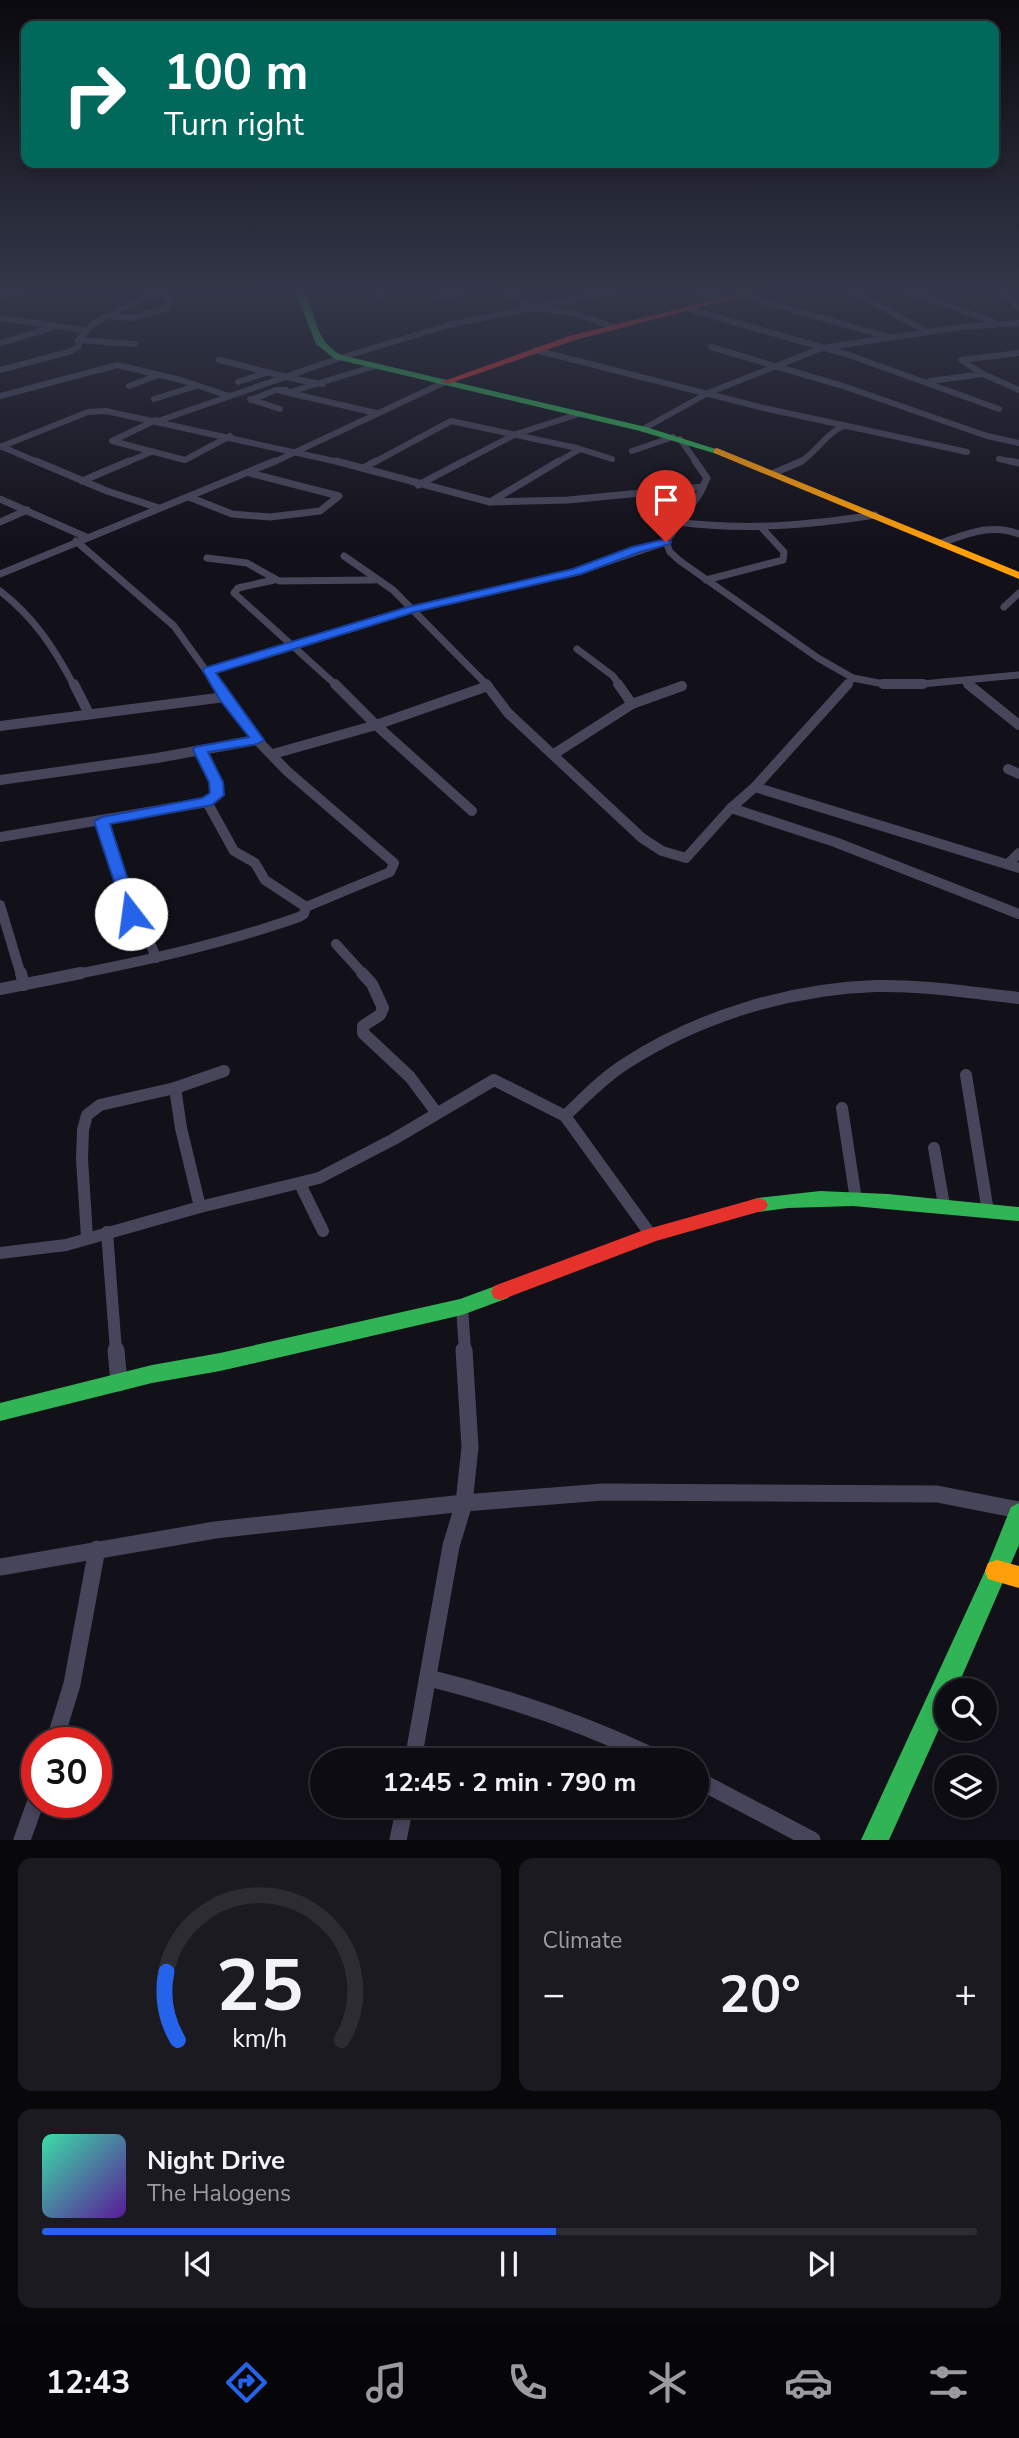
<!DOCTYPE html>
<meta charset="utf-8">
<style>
body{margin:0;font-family:"Nunito Sans",sans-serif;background:#1c1a21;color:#f1f3f6;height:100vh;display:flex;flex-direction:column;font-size:26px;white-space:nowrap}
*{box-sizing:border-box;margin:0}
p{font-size:23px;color:#9b9ba0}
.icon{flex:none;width:38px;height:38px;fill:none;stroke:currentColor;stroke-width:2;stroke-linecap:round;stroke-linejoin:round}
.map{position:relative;height:1840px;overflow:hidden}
.drawer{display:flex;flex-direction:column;gap:18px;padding:18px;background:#08070a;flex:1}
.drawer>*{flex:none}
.hud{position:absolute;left:21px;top:21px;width:978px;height:147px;border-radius:14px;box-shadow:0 4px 10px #0003,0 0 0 2px #2e2c33;background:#00695c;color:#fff;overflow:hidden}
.buttons{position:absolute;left:934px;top:1678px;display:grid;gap:14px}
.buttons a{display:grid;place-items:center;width:63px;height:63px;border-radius:50%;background:#0e0c13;box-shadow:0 4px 10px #0003,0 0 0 2px #2e2c33;font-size:35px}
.speed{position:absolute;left:21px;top:1727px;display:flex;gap:14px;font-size:35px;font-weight:700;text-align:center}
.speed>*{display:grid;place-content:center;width:91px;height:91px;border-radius:50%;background:#0e0c13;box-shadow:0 4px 10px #0003,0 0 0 2px #2e2c33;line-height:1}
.speed .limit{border:10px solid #d22;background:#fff;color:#111}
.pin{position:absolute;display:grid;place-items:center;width:60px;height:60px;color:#fff;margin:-72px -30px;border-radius:50% 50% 50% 0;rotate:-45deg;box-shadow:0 0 7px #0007}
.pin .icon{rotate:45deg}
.me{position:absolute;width:77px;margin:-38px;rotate:345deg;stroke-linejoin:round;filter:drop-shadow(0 0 5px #0008)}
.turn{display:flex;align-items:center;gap:24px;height:147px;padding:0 28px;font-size:32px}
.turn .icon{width:91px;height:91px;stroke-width:2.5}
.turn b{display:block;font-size:49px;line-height:60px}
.big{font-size:52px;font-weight:700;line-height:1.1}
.drawer .tile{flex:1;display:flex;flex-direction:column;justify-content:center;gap:10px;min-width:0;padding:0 24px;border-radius:14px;background:#1c1a21}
.drawer .dial{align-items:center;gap:0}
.dial svg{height:182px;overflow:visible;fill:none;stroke:#2e2c33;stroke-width:7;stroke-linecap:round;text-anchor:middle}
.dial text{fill:#f1f3f6;stroke:none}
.song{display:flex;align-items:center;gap:21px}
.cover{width:84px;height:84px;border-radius:10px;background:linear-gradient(135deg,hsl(160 70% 55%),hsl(270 70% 35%))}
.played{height:7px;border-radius:4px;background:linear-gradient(90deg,#2563eb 55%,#2e2c33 55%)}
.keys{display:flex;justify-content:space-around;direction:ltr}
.heat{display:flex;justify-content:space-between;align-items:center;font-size:38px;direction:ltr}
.drawer .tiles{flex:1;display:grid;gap:18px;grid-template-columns:1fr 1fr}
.tile:last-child{grid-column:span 2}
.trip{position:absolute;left:310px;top:1748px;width:399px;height:70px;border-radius:35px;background:#0e0c13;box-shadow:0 4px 10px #0003,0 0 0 2px #2e2c33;font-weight:700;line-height:70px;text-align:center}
.tabs{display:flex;height:112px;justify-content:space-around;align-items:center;background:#060508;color:#9b9ba0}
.tabs .icon{width:49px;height:49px}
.tabs .active{color:#2563eb}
.tabs b{font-size:32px;color:#f1f3f6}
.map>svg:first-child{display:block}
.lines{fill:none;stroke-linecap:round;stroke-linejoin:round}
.street-far4{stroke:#47455a;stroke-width:6}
.street-far3{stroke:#47455a;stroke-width:7}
.street-far2{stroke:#47455a;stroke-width:10}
.street-far1{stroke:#47455a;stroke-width:12}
.street{stroke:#47455a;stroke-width:17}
.fast{fill:#30b455;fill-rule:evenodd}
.slow{fill:#ff9f0a;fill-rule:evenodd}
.jam{fill:#e5322d;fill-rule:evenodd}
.route{fill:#2563eb;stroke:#184099;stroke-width:2}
</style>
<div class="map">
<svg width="1019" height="1840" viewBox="0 0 1019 1840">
<rect width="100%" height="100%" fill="#121019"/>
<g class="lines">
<g class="street-far4">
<path d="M378 291 379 295"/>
<path d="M507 291 529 307 574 313 613 327"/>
<path d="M694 291 728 300"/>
<path d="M852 291 927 332"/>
<path d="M908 291 994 322"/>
<path d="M1000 291 1019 307"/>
<path d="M742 295 888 337"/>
<path d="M0 296 20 291"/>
<path d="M440 297 463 291"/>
<path d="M692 310 849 355 999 409"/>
<path d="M114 317 133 318 167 308 171 298 154 293"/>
<path d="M0 318 84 330"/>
<path d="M78 340 135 344"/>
<path d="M0 343 51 328"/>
<path d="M711 347 846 387 987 436 1019 443"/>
<path d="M535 350 764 408 967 452"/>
<path d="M1019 353 961 360 983 374 1019 390"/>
<path d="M219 360C254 368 287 379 323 384"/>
<path d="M0 370 72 351 79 346 78 340 93 324 156 291"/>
<path d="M930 381 983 374"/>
<path d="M238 382 269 372"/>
<path d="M129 386 156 376"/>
<path d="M281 391 376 413"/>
<path d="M290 392 375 366"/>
<path d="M0 396 117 365 181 380 229 396"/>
<path d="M154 399 196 386"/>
<path d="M250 399 280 409"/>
<path d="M251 400 276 390H286"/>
<path d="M156 420 112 441 185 460 230 436"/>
<path d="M161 420 340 358 449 325 615 291"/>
<path d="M643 429 708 393 822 348 961 327 1019 323"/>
<path d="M680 439 697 463"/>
<path d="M0 446 40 463"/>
<path d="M0 447 88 412 106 411 343 463"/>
<path d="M632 451 673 437"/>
<path d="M999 459 1019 463"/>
<path d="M125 463 151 452"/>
<path d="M272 463 445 382"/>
<path d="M373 463 451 421 577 448 612 459"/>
<path d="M460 463 516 434 579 414"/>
<path d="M556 463 580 449"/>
<path d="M799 463C816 453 826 433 844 426"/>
</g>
<g class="street-far3">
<path d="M36 461 107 491 159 508"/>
<path d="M336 461 490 502 568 500 703 487"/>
<path d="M1010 461 1019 463"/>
<path d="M363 468 376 461"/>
<path d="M774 473 802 461"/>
<path d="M82 481 129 461"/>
<path d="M418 485 464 461"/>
<path d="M189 497 232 514 270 517 320 511 339 496 250 473"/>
<path d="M0 499 86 537"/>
<path d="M490 502 559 461"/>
<path d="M0 522 27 510"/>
<path d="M678 522C744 531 809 525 875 515"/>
<path d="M76 541 174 626 217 686"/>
<path d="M666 542 670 552 680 561 818 658 853 678 889 685H911L1019 675"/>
<path d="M941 543C967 534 991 523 1019 534"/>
<path d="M344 556 393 590 488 686"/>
<path d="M207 558 247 563 279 581 374 580"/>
<path d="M0 574 275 461"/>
<path d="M274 580 238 588 234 593 337 686"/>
<path d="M706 580 783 560 784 552 761 527"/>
<path d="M0 591C33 616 55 649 74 686"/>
<path d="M1004 607 1019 593"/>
<path d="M577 649 613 676 620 686"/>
<path d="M209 671 412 609 577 572 666 542 700 493 707 478 695 461"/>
<path d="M965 681 970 686"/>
<path d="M846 686 853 678"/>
</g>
<g class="street-far2">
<path d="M74 684 89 714"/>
<path d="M335 684 376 725 472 811"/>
<path d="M486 684 508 713 642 838 662 851 686 858 731 808 755 787 848 684"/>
<path d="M618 684 632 704"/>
<path d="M883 684H923"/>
<path d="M968 684 1019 725"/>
<path d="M0 726 225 697"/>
<path d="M273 754 376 725 488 686"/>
<path d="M554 754 632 704 682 686"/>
<path d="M1008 769 1019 774"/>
<path d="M0 780 157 758 257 740"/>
<path d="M755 787 1019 868"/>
<path d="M207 802 234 851 255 863 265 880 306 907"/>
<path d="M731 808 835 842 1019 914"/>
<path d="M102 822 131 914 150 942 156 958"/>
<path d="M0 837 207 802 217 795 216 782 200 750"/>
<path d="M1008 864 1019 853"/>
<path d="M0 905 21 975"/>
<path d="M336 944 364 975"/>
<path d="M72 975C149 960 225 943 299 917L304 914 306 907 390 872 394 863 287 771 257 740 216 684"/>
</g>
<g class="street-far1">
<path d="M21 973 24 985"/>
<path d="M362 973 372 984 383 1008 380 1015 363 1026V1033L410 1077 436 1112"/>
<path d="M0 989 81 973"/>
<path d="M966 1075 988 1212"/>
<path d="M175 1088 181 1128 200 1207"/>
<path d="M842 1108 856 1200"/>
<path d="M565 1116C584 1098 603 1078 625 1064 699 1016 789 989 876 986 924 985 972 993 1019 998"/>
<path d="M934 1148 944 1205"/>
<path d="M300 1184 323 1231"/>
<path d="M107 1232 116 1351"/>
<path d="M87 1237 82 1159 83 1130 87 1115 100 1105 175 1088 224 1071"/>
<path d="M0 1253 66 1245 200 1207 319 1178 394 1139 494 1080 565 1116 651 1235"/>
<path d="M462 1307 465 1351"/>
</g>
<g class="street">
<path d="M116 1350 119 1383"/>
<path d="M0 1567 215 1530 464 1503 603 1492 937 1494 1019 1510"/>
<path d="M429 1678C509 1698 586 1724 660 1760"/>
<path d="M54 1743 72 1684 97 1549"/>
<path d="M413 1760 451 1546 464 1503 470 1447 464 1350"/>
<path d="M696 1779 812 1840"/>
<path d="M22 1840 37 1798"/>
<path d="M398 1840 405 1806"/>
</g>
<g class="fast">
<path d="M295 291H303C318 316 313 339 341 355L646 427 722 451 717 454 640 431 335 359 316 344Z"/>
<path d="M820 1191 888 1194 1019 1207V1221L853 1206 788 1208 758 1212 751 1210 748 1205 751 1200 758 1198Z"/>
<path d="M501 1284 508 1286 511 1292 508 1298 462 1315 220 1371 152 1383 0 1421V1403L152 1365 220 1353 460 1299Z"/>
<path d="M1019 1503V1545L956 1690H947V1711L889 1840H861L986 1569 1011 1507Z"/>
</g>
<g class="slow">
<path d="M717 448 1019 572V579L714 453V449Z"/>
<path d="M997 1560 1019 1566V1588L988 1579 985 1571 988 1563Z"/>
</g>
<g class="jam">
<path d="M751 291H763L575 340 448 384 441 382 569 336Z"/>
<path d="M758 1198 765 1200 768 1205 765 1210 656 1241 501 1300 494 1298 491 1292 494 1286 644 1230Z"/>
</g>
</g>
<linearGradient id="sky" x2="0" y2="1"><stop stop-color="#0a090e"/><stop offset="0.53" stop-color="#333749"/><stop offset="1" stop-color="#333749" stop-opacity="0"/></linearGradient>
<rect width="1019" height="548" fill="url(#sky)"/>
<path class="route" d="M666 539 671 542 670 544 640 552 581 574 415 612 216 673 264 740 257 744 208 752 223 782 224 795 212 805 110 824 139 914 137 917H126L94 821 102 817 202 798 210 793 209 782 193 750 195 747 249 737 220 700 203 671 204 668 408 607 573 569 632 547Z"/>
</svg>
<div class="buttons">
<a><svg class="icon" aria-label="search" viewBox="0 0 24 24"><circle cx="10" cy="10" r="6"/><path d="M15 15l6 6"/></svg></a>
<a><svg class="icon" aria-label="layers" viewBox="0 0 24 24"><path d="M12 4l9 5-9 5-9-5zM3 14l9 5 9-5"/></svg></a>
</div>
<div class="speed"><div class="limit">30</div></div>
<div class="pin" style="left:666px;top:542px;background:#d93025"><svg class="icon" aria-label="arrive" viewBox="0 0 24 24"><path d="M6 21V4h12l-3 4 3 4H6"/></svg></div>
<svg class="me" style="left:131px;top:914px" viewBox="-20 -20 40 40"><circle r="19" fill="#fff"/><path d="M0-13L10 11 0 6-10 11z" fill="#2563eb"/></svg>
<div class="trip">12:45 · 2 min · 790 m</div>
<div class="hud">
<div class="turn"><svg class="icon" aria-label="right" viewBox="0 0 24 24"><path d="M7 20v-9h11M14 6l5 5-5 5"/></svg><div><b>100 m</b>Turn right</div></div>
</div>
</div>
<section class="drawer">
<div class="tiles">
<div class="tile dial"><svg viewBox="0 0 100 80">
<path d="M14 69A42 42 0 1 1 86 69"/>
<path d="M14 69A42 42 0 0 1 9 39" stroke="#2563eb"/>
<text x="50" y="56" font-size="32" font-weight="700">25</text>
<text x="50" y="72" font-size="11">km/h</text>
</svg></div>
<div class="tile"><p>Climate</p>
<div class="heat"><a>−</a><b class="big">20°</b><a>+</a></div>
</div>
<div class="tile">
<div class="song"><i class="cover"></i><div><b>Night Drive</b><p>The Halogens</p></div></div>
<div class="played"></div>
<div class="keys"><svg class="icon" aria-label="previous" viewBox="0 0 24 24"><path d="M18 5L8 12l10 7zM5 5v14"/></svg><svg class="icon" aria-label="pause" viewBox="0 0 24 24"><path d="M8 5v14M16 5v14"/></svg><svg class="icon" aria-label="next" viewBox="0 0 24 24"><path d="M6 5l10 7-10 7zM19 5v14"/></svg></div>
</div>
</div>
</section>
<nav class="tabs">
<b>12:43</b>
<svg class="icon active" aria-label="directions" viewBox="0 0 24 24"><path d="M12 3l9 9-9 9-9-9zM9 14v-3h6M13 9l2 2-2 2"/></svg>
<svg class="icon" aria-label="music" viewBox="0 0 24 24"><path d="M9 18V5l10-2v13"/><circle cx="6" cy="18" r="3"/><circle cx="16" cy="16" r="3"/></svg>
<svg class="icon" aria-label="phone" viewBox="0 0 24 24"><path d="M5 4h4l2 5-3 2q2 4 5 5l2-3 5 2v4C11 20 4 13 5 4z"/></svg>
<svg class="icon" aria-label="climate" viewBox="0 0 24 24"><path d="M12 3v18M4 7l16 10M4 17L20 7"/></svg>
<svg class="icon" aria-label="car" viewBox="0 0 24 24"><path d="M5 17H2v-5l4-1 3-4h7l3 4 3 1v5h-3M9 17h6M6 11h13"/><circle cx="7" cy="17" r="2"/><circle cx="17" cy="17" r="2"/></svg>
<svg class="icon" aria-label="filters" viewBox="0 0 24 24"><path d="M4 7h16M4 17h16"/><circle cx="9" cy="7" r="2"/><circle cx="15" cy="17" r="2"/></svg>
</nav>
